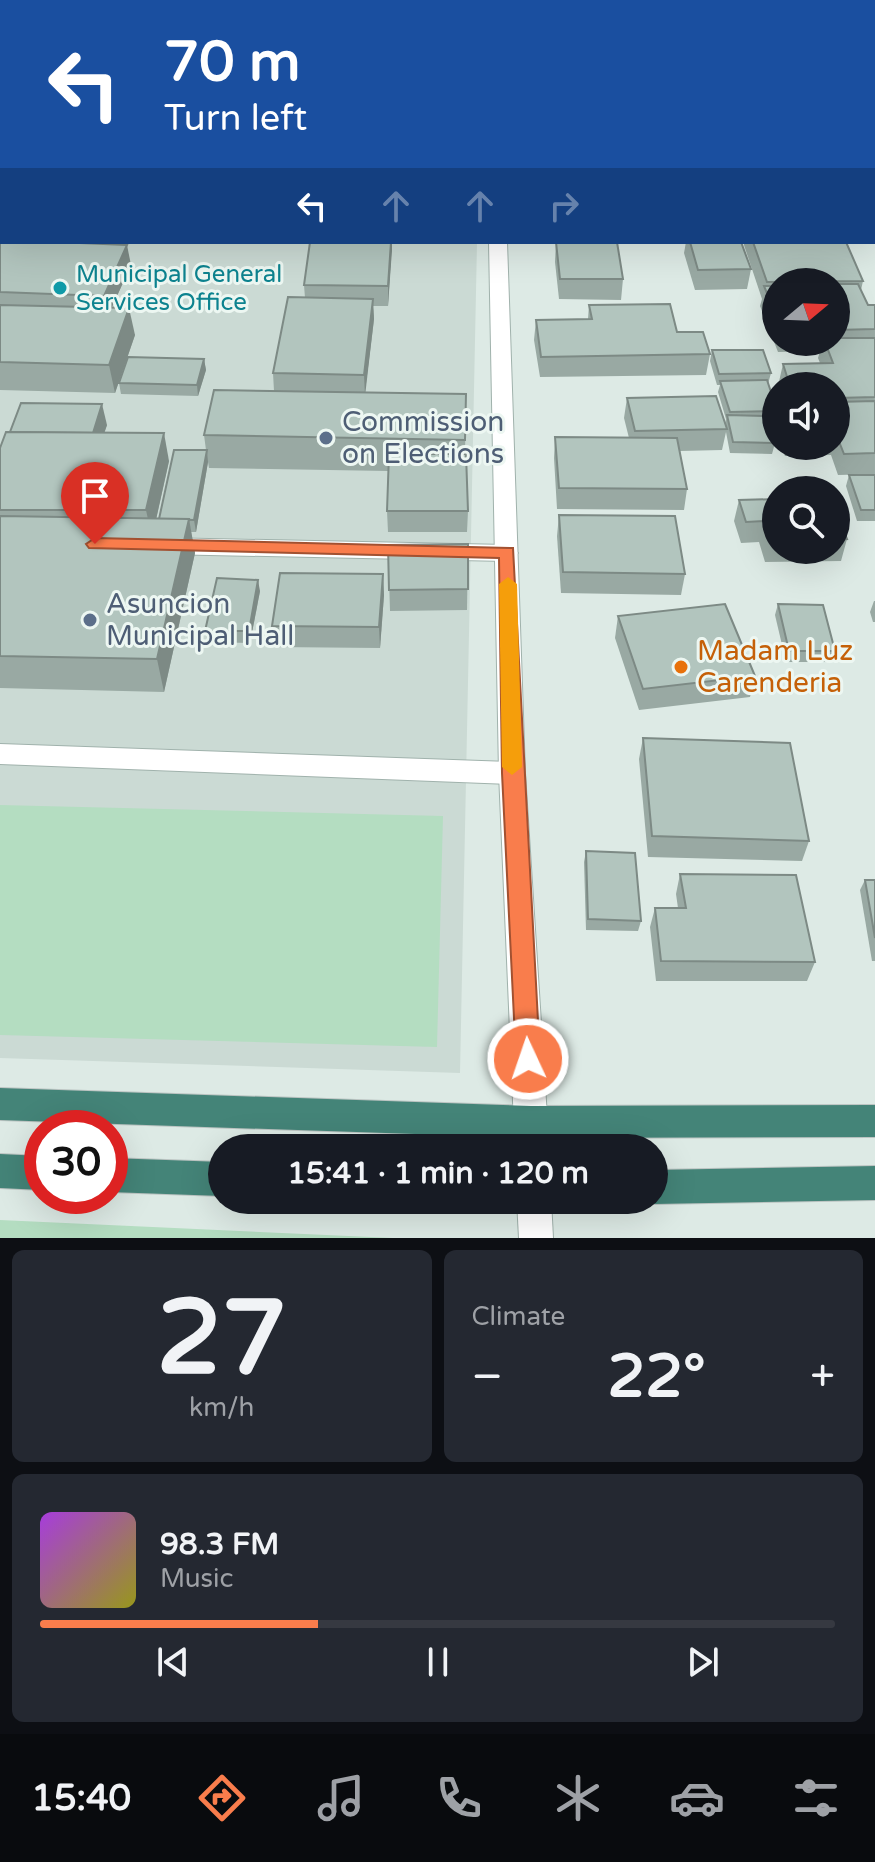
<!DOCTYPE html>
<meta charset="utf-8">
<style>
body{margin:0;font-family:"Varela Round",sans-serif;background:#242831;color:#f1f3f6;height:100vh;display:flex;flex-direction:column;font-size:30px;white-space:nowrap}
*{box-sizing:border-box;margin:0}
p{font-size:26px;color:#9ea1a6}
.icon{flex:none;width:44px;height:44px;fill:none;stroke:currentColor;stroke-width:2;stroke-linecap:round;stroke-linejoin:round}
.map{position:relative;height:1238px;overflow:hidden}
.sheet{display:flex;flex-direction:column;gap:12px;padding:12px;background:#0d0f14;flex:1}
.sheet>*{flex:none}
.top-card{position:absolute;left:0px;top:0px;width:876px;height:244px;box-shadow:0 8px 32px #0002;background:#1a4fa0;color:#fff;overflow:hidden}
.needle{width:52px;rotate:71deg}
.buttons{position:absolute;left:762px;top:268px;display:grid;gap:16px}
.buttons a{display:grid;place-items:center;width:88px;height:88px;border-radius:50%;background:#171b24;box-shadow:0 8px 32px #0002;font-size:40px}
.speed{position:absolute;left:24px;top:1110px;display:flex;gap:16px;font-size:40px;font-weight:700;text-align:center}
.speed>*{display:grid;place-content:center;width:104px;height:104px;border-radius:50%;background:#171b24;box-shadow:0 8px 32px #0002;line-height:1}
.speed .limit{border:12px solid #d22;background:#fff;color:#111}
.pin{position:absolute;display:grid;place-items:center;width:68px;height:68px;color:#fff;margin:-82px -34px;border-radius:50% 50% 50% 0;rotate:-45deg;box-shadow:0 0 8px #0007}
.pin .icon{rotate:45deg}
.me{position:absolute;width:88px;margin:-44px;rotate:357deg;stroke-linejoin:round;filter:drop-shadow(0 0 6px #0008)}
.turn{display:flex;align-items:center;gap:28px;height:168px;padding:0 32px;font-size:36px}
.turn .icon{width:104px;height:104px;stroke-width:2.5}
.turn b{display:block;font-size:56px;line-height:68px}
.lanes{display:flex;align-items:center;height:76px;padding:0 32px;background:#0003;justify-content:center;gap:40px;direction:ltr}
.lanes .off{opacity:.35}
.big{font-size:60px;font-weight:800;line-height:1.1}
.sheet .tile{flex:1;display:flex;flex-direction:column;justify-content:center;gap:12px;min-width:0;padding:0 28px;border-radius:12px;background:#242831}
.sheet .dial{align-items:center;gap:0}
.dial b{font-size:104px;line-height:1}
.song{display:flex;align-items:center;gap:24px}
.cover{width:96px;height:96px;border-radius:12px;background:linear-gradient(135deg,hsl(280 70% 55%),hsl(60 70% 35%))}
.played{height:8px;border-radius:4px;background:linear-gradient(90deg,#f97d4c 35%,#363941 35%)}
.keys{display:flex;justify-content:space-around;direction:ltr}
.heat{display:flex;justify-content:space-between;align-items:center;font-size:44px;direction:ltr}
.sheet .tiles{flex:1;display:grid;gap:12px;grid-template-columns:1fr 1fr}
.tile:last-child{grid-column:span 2}
.trip{position:absolute;left:208px;top:1134px;width:460px;height:80px;border-radius:40px;background:#171b24;box-shadow:0 8px 32px #0002;font-weight:800;line-height:80px;text-align:center}
.tabs{display:flex;height:128px;justify-content:space-around;align-items:center;background:#090b0e;color:#9ea1a6}
.tabs .icon{width:56px;height:56px}
.tabs .active{color:#f97d4c}
.tabs b{font-size:36px;color:#f1f3f6}
.map>svg:first-child{display:block}
.built{fill:#cbdad4}
.green{fill:#b4ddc1}
.lines{fill:none;stroke-linecap:round;stroke-linejoin:round}
.service-casing{stroke:#a0b2ac;stroke-width:2}
.minor-casing{stroke:#a0b2ac;stroke-width:2}
.trunk-casing{stroke:#bcc4c2;stroke-width:2}
.service{fill:#fff;fill-rule:evenodd}
.minor{fill:#fff;fill-rule:evenodd}
.trunk{fill:#448478;fill-rule:evenodd}
.wall{fill:#99a9a3;fill-rule:evenodd}
.shaded-wall{fill:#7d8a85}
.building{fill:#b2c5be;stroke:#7d8a85;stroke-width:2}
.route{fill:#f97d4c;stroke:#a25131;stroke-width:2}
.slow{fill:#f59e0b}
.culture-dot{fill:#0f9aa8;stroke:#edf7f2;stroke-width:3}
.service-dot{fill:#5c6f8a;stroke:#edf7f2;stroke-width:3}
.food-dot{fill:#e8710a;stroke:#edf7f2;stroke-width:3}
.labels{text-anchor:middle;dominant-baseline:central;stroke-width:6;stroke-linejoin:round;paint-order:stroke}
.far-culture-label{font-size:24px;fill:#0d838f;stroke:#edf7f2;text-anchor:start}
.service-label{font-size:28px;fill:#4e5e75;stroke:#edf7f2;text-anchor:start}
.food-label{font-size:28px;fill:#c56008;stroke:#edf7f2;text-anchor:start}
</style>
<div class="map">
<svg width="875" height="1238" viewBox="0 0 875 1238">
<rect width="100%" height="100%" fill="#ddeae5"/>
<path class="built" d="M0 234 2 242 477 243 460 1073 0 1058Z"/>
<g class="green">
<path d="M0 805 443 816 437 1047 0 1035Z"/>
<path d="M0 1220 393 1238H0Z"/>
</g>
<g class="lines">
<defs>
<g id="service">
<path d="M162 538 507 545 518 553 507 561 162 554 151 546Z"/>
<path d="M0 744 512 762 521 765 525 773 521 781 512 784 0 764Z"/>
</g>
<g id="minor">
<rect x="475" y="0" width="14" height="2"/>
<path d="M773 0H787L788 2H774Z"/>
<rect x="0" y="217" width="2" height="10"/>
<rect x="874" y="223" width="1" height="13"/>
<path d="M489 242H507L525 773 549 1148H515L499 773Z"/>
<path d="M517 1200H551L553 1238H519Z"/>
</g>
<g id="trunk">
<path d="M0 1088 531 1106 875 1105V1137L531 1138 0 1120Z"/>
<path d="M0 1154 42 1156V1190L0 1188Z"/>
<path d="M110 1158 222 1162V1196L110 1192Z"/>
<path d="M875 1166V1200L654 1204 644 1200H654V1170Z"/>
</g>
</defs>
<use href="#service" class="service-casing"/>
<use href="#minor" class="minor-casing"/>
<use href="#trunk" class="trunk-casing"/>
<use href="#service" class="service"/>
<use href="#minor" class="minor"/>
<use href="#trunk" class="trunk"/>
</g>
<g class="wall">
<path d="M18 0H112L111 2H18Z"/>
<rect x="345" y="0" width="45" height="2"/>
<path d="M701 0H762V2H700Z"/>
<path d="M0 240 131 265 112 307 135 335 115 393 0 390Z"/>
<path d="M310 242H392L388 306H373L374 319 365 392 466 394 465 454 468 511 467 532H388L387 511 388 471 209 468 208 462 196 532H191L195 553 164 692 0 688V448L107 425 104 433 169 461 156 519H159L206 450 204 435 274 391 273 373 305 298 304 285Z"/>
<path d="M556 242 623 279 621 300 559 299 555 262Z"/>
<path d="M686 242H741L751 269 747 289 695 290 684 253Z"/>
<path d="M744 242H846L863 281 861 290 868 305H875V474L838 475 831 455 785 456 781 446H836V386H778L783 364 820 363 818 358 820 351 778 352 760 306 762 299 744 245ZM776 282H836V342H776Z"/>
<path d="M589 305 677 332 710 354 706 375 540 377 534 340 536 320 588 319Z"/>
<path d="M712 350 771 373 768 384 776 407 775 423H770L775 443 772 454 730 453 726 432 722 450 680 451 687 489 684 510 557 509 554 458 555 437 629 438 624 418 627 398 725 425 726 419 718 392 720 385H717L710 361Z"/>
<path d="M204 359 206 370 198 396 121 394 119 383Z"/>
<path d="M849 475H875V521H857L846 486Z"/>
<path d="M776 499V550H836V511L847 539 841 561 765 562 759 542 741 543 734 521 739 500Z"/>
<path d="M559 515 685 574 681 595 561 593 557 536Z"/>
<path d="M468 544 467 610 390 611 388 545Z"/>
<path d="M383 574 384 595 380 648 275 647 272 626Z"/>
<path d="M260 591 250 643 207 642 205 631Z"/>
<path d="M874 601H875V622H873L870 612Z"/>
<path d="M778 604 835 651 831 662H786L775 615Z"/>
<path d="M618 616 755 676 750 697 639 710 615 638Z"/>
<path d="M643 738 809 841 802 861 648 857 639 759Z"/>
<path d="M586 851 641 921 638 931 586 930 584 862Z"/>
<path d="M680 874 815 962 807 981H656L650 927 655 908H678L676 894Z"/>
<path d="M865 880H875V961H872L860 890Z"/>
</g>
<g class="shaded-wall">
<path d="M0 148 2 156V163L0 167Z"/>
<path d="M391 242H392V250L388 306V286Z"/>
<path d="M127 245 131 265 108 316 104 296Z"/>
<path d="M373 299 374 319 365 396 364 375Z"/>
<path d="M129 308 135 335 115 393 109 365Z"/>
<path d="M204 359 206 370 198 396 197 385Z"/>
<path d="M102 404 107 425 95 460 90 439Z"/>
<path d="M164 433 169 461 152 538 146 510Z"/>
<path d="M207 451 208 462 196 532 194 520Z"/>
<path d="M189 519 195 553 164 692 157 659Z"/>
<path d="M383 574 384 595 380 648 379 627Z"/>
<path d="M258 580 260 591 250 643 249 631Z"/>
</g>
<g class="building">
<path d="M135 0H174L173 2H134Z"/>
<path d="M179 0H221L220 2H179Z"/>
<path d="M230 0H264V2H229Z"/>
<path d="M706 0H752L753 2H707Z"/>
<path d="M0 240H2V242H56L127 245 104 296 0 292Z"/>
<path d="M310 242H391L388 286 304 285Z"/>
<path d="M556 242H617L623 279H560Z"/>
<path d="M690 242H741L751 269 698 270Z"/>
<path d="M753 242H846L863 281 767 282Z"/>
<path d="M836 284H858L868 305H875V329L836 330Z"/>
<path d="M764 286H776V315Z"/>
<path d="M288 297 373 299 364 375 273 373Z"/>
<path d="M670 304 677 332H703L710 354 541 357 536 320 592 319 589 305Z"/>
<path d="M0 305 129 308 109 365 0 362Z"/>
<path d="M836 338H875V397L836 398V386H790L783 364 833 363 825 342H836Z"/>
<path d="M712 350H763L771 373 719 374Z"/>
<path d="M128 357 204 359 197 385 119 383Z"/>
<path d="M767 380 776 407V411L730 412 720 381Z"/>
<path d="M214 390 466 394 465 440 204 435Z"/>
<path d="M716 396 727 429 635 431 627 398Z"/>
<path d="M875 401V453L844 454 836 434V402Z"/>
<path d="M21 403 102 404 93 433 10 432Z"/>
<path d="M727 415 769 416 775 443 733 442Z"/>
<path d="M6 432 164 433 146 510H0V448Z"/>
<path d="M555 437 677 438 687 489 559 488Z"/>
<path d="M174 450H207L194 520 159 519Z"/>
<path d="M389 454H466L468 511H387Z"/>
<path d="M849 475H875V510H861Z"/>
<path d="M776 499V541H770L764 521 746 522 739 500Z"/>
<path d="M836 511 847 539 836 540Z"/>
<path d="M559 515 675 516 685 574 563 572Z"/>
<path d="M0 516 189 519 157 659 0 656Z"/>
<path d="M468 544V589L389 590 388 545Z"/>
<path d="M280 573 383 574 379 627 272 626Z"/>
<path d="M217 578 258 580 249 631H205Z"/>
<path d="M725 604 755 676 643 689 618 616Z"/>
<path d="M778 604 823 605 835 651H789Z"/>
<path d="M643 738 790 743 809 841 652 836Z"/>
<path d="M586 851 635 853 641 921 588 919Z"/>
<path d="M680 874 796 875 815 962 661 961 655 908H686Z"/>
<path d="M865 880H875V938Z"/>
</g>
<path class="route" d="M95 538 513 548 540 1059 536 1067 528 1070 519 1067 516 1059 502 773 499 558 89 548 86 544Z"/>
<path class="slow" d="M508 577 517 584 522 767 512 775 502 767 499 584Z"/>
<circle class="culture-dot" cx="60" cy="288" r="8"/>
<g class="service-dot">
<circle cx="326" cy="438" r="8"/>
<circle cx="90" cy="620" r="8"/>
</g>
<circle class="food-dot" cx="681" cy="667" r="8"/>
<g class="labels">
<g class="far-culture-label">
<text x="76" y="274">Municipal General<tspan x="76" dy="28">Services Office</tspan></text>
</g>
<g class="service-label">
<text x="342" y="422">Commission<tspan x="342" dy="32">on Elections</tspan></text>
<text x="106" y="604">Asuncion<tspan x="106" dy="32">Municipal Hall</tspan></text>
</g>
<g class="food-label">
<text x="697" y="651">Madam Luz<tspan x="697" dy="32">Carenderia</tspan></text>
</g>
</g>
</svg>
<div class="buttons">
<a><svg class="needle" viewBox="-14 -14 28 28"><path d="M0-13l5 13h-10z" fill="#e53935"/><path d="M0 13l5-13h-10z" fill="#9ea1a6"/></svg></a>
<a><svg class="icon" aria-label="sound" viewBox="0 0 24 24"><path d="M4 9h4l5-4v14l-5-4H4zM17 9q2 3 0 6"/></svg></a>
<a><svg class="icon" aria-label="search" viewBox="0 0 24 24"><circle cx="10" cy="10" r="6"/><path d="M15 15l6 6"/></svg></a>
</div>
<div class="speed"><div class="limit">30</div></div>
<div class="pin" style="left:95px;top:544px;background:#d93025"><svg class="icon" aria-label="arrive" viewBox="0 0 24 24"><path d="M6 21V4h12l-3 4 3 4H6"/></svg></div>
<svg class="me" style="left:528px;top:1059px" viewBox="-20 -20 40 40"><circle r="17" fill="#f97d4c" stroke="#fff" stroke-width="3"/><path d="M0-11L8 9 0 5-8 9z" fill="#fff"/></svg>
<div class="trip">15:41 · 1 min · 120 m</div>
<div class="top-card">
<div class="turn"><svg class="icon" aria-label="left" viewBox="0 0 24 24"><path d="M17 20v-9H6M10 6l-5 5 5 5"/></svg><div><b>70 m</b>Turn left</div></div>
<div class="lanes"><svg class="icon" aria-label="left" viewBox="0 0 24 24"><path d="M17 20v-9H6M10 6l-5 5 5 5"/></svg><svg class="icon off" aria-label="ahead" viewBox="0 0 24 24"><path d="M12 20V5M6 11l6-6 6 6"/></svg><svg class="icon off" aria-label="ahead" viewBox="0 0 24 24"><path d="M12 20V5M6 11l6-6 6 6"/></svg><svg class="icon off" aria-label="right" viewBox="0 0 24 24"><path d="M7 20v-9h11M14 6l5 5-5 5"/></svg></div>
</div>
</div>
<section class="sheet">
<div class="tiles">
<div class="tile dial"><b>27</b><p>km/h</p></div>
<div class="tile"><p>Climate</p>
<div class="heat"><a>−</a><b class="big">22°</b><a>+</a></div>
</div>
<div class="tile">
<div class="song"><i class="cover"></i><div><b>98.3 FM</b><p>Music</p></div></div>
<div class="played"></div>
<div class="keys"><svg class="icon" aria-label="previous" viewBox="0 0 24 24"><path d="M18 5L8 12l10 7zM5 5v14"/></svg><svg class="icon" aria-label="pause" viewBox="0 0 24 24"><path d="M8 5v14M16 5v14"/></svg><svg class="icon" aria-label="next" viewBox="0 0 24 24"><path d="M6 5l10 7-10 7zM19 5v14"/></svg></div>
</div>
</div>
</section>
<nav class="tabs">
<b>15:40</b>
<svg class="icon active" aria-label="directions" viewBox="0 0 24 24"><path d="M12 3l9 9-9 9-9-9zM9 14v-3h6M13 9l2 2-2 2"/></svg>
<svg class="icon" aria-label="music" viewBox="0 0 24 24"><path d="M9 18V5l10-2v13"/><circle cx="6" cy="18" r="3"/><circle cx="16" cy="16" r="3"/></svg>
<svg class="icon" aria-label="phone" viewBox="0 0 24 24"><path d="M5 4h4l2 5-3 2q2 4 5 5l2-3 5 2v4C11 20 4 13 5 4z"/></svg>
<svg class="icon" aria-label="climate" viewBox="0 0 24 24"><path d="M12 3v18M4 7l16 10M4 17L20 7"/></svg>
<svg class="icon" aria-label="car" viewBox="0 0 24 24"><path d="M5 17H2v-5l4-1 3-4h7l3 4 3 1v5h-3M9 17h6M6 11h13"/><circle cx="7" cy="17" r="2"/><circle cx="17" cy="17" r="2"/></svg>
<svg class="icon" aria-label="filters" viewBox="0 0 24 24"><path d="M4 7h16M4 17h16"/><circle cx="9" cy="7" r="2"/><circle cx="15" cy="17" r="2"/></svg>
</nav>
